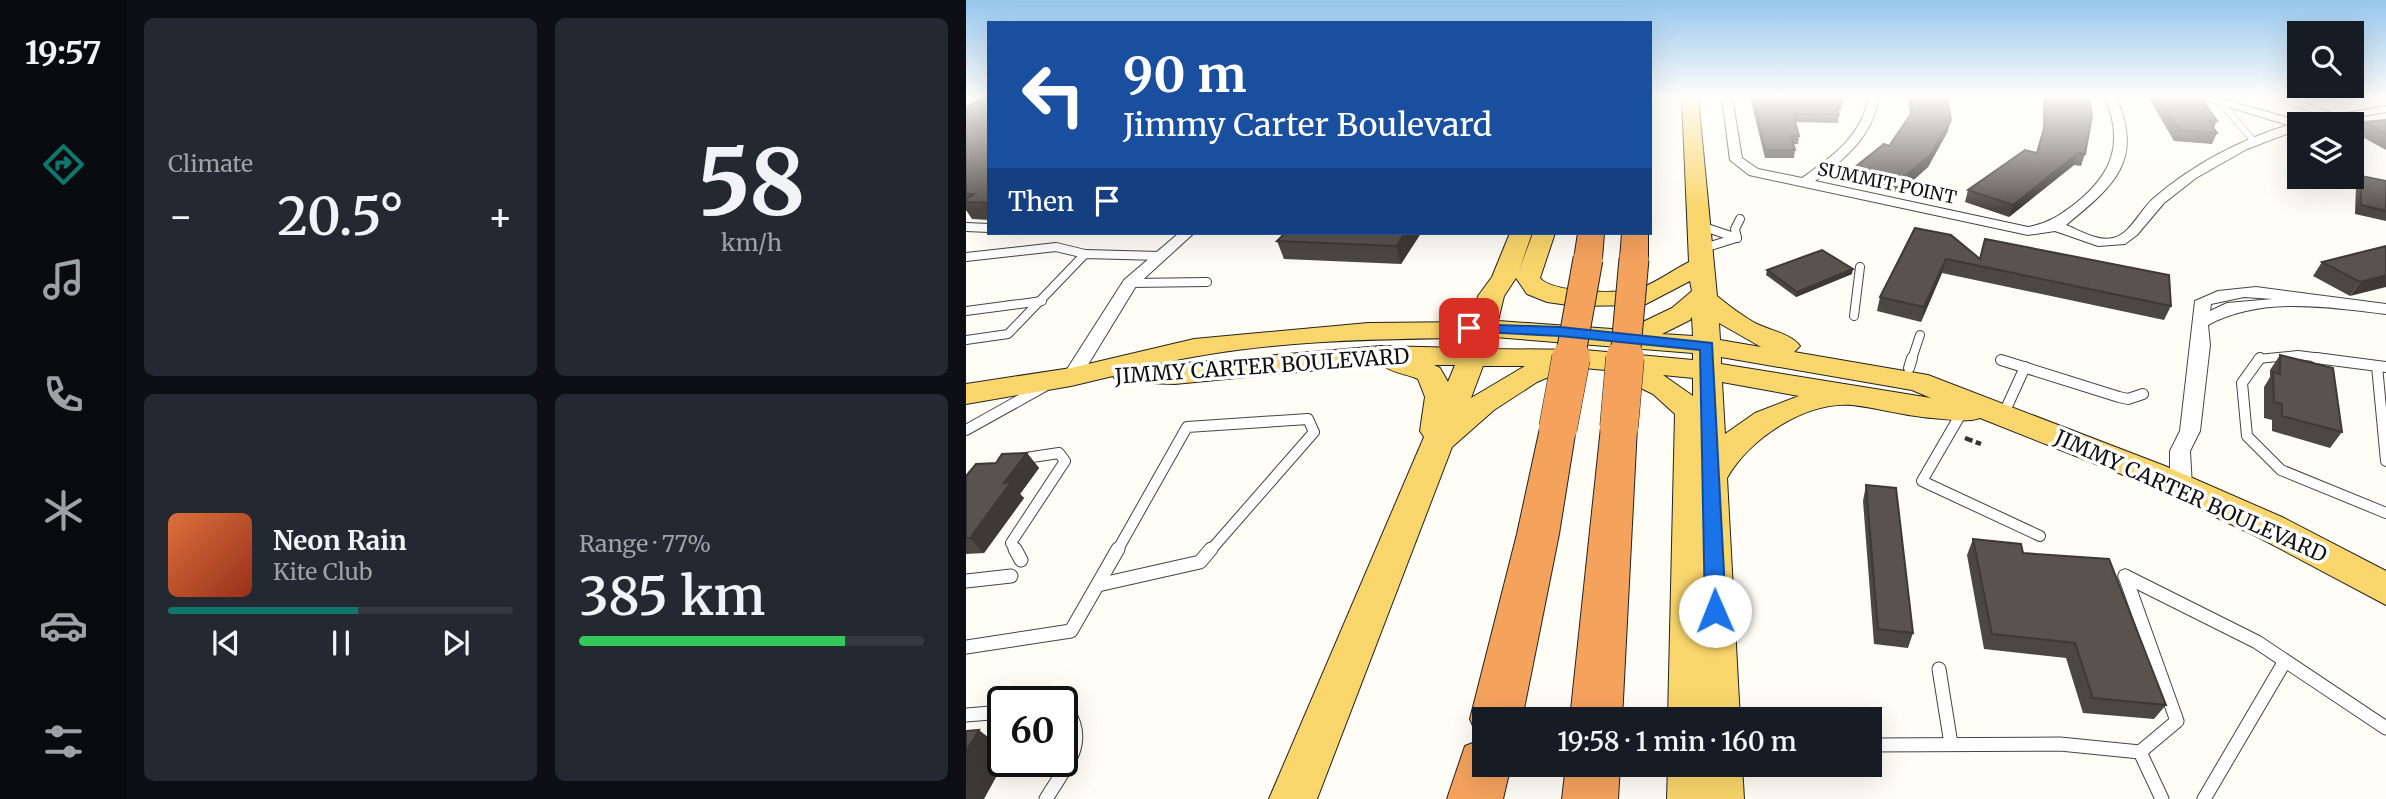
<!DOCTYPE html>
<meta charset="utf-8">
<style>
body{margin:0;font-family:Merriweather,serif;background:#242831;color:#f1f3f6;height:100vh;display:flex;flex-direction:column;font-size:26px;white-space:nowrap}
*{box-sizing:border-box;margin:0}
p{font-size:23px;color:#9ea1a6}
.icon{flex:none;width:38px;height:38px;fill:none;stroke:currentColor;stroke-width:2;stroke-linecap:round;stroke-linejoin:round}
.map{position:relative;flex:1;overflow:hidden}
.drawer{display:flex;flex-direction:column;gap:18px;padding:18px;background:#0d0f14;width:840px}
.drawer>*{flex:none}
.hud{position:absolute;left:21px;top:21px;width:665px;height:214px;border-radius:0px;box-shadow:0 7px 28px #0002;background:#1a4fa0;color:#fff;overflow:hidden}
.controls{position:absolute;left:1321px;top:21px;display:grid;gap:14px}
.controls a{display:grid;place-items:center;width:77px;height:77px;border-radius:0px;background:#171b24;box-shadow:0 7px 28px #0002;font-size:35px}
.speed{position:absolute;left:21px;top:686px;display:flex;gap:14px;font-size:35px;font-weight:700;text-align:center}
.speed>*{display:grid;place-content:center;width:91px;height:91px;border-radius:50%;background:#171b24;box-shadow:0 7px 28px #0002;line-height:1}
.speed .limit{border:4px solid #111;border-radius:10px;background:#fff;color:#111}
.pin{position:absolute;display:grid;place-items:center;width:60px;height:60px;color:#fff;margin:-30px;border-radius:14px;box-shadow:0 4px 10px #0006}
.me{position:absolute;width:77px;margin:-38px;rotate:359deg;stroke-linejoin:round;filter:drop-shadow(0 0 5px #0008)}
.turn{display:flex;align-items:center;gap:24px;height:147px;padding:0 21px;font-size:32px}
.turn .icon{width:91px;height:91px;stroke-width:2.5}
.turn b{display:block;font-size:49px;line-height:60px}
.then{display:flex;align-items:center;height:66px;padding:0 21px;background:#0003;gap:14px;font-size:26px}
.big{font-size:52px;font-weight:600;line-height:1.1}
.drawer .widget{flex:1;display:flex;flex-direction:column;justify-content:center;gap:10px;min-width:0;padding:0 24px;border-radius:10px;background:#242831}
.drawer .dial{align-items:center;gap:0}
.dial b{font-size:91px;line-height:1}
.song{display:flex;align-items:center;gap:21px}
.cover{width:84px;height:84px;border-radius:10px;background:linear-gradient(135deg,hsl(20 70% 55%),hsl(10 70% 35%))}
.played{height:7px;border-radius:4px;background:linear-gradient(90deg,#0f766e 55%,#363941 55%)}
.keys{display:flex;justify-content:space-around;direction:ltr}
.heat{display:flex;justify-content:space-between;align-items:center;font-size:38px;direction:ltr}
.charge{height:10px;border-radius:5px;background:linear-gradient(90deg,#34c759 77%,#363941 0)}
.drawer .tiles{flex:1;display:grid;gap:18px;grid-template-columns:repeat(2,1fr)}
.trip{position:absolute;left:506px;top:707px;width:410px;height:70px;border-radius:0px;background:#171b24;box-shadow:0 7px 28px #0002;font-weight:600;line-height:70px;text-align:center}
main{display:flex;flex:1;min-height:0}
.menu{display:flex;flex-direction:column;width:126px;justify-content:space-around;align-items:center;background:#090b0e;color:#9ea1a6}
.menu .icon{width:49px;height:49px}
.menu .selected{color:#0f766e}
.menu b{font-size:32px;color:#f1f3f6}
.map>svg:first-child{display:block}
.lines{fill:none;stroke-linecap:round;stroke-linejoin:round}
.service-far3-casing{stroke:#444;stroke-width:7}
.service-far2-casing{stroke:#444;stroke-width:10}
.service-far1-casing{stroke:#444;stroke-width:12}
.service-casing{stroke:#444;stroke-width:15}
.minor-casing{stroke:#444;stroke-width:2}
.primary-casing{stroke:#222;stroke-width:2}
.motorway-casing{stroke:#222;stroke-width:2}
.path{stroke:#333;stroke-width:4.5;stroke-dasharray:8 3.5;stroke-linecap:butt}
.service-far3{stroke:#fff;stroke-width:6}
.service-far2{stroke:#fff;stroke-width:8}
.service-far1{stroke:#fff;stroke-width:10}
.service{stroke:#fff;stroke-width:13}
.minor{fill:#fff;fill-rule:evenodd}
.primary{fill:#f9d66b;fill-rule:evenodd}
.motorway{fill:#f5a25d;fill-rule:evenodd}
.motorway-bridge-far1-casing{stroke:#222;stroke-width:31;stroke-linecap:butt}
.motorway-bridge-casing{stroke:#222;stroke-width:39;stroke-linecap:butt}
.motorway-bridge-far1{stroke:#f5a25d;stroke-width:29}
.motorway-bridge{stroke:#f5a25d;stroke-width:38}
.wall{fill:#4d4742}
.shaded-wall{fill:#3f3936}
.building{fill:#5a524d;stroke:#3f3936;stroke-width:2}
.route{fill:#1a73e8;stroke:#114b97;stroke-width:2}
.labels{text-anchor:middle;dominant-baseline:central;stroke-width:7;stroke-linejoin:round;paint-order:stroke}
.far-street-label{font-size:18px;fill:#111;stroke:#fff}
.street-label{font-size:21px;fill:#111;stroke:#fff}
</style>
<main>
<nav class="menu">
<b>19:57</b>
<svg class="icon selected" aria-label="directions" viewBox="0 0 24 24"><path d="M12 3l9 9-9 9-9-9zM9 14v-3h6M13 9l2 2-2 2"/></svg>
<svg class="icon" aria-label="music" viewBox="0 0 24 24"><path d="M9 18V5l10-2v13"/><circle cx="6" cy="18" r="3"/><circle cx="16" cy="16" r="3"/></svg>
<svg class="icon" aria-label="phone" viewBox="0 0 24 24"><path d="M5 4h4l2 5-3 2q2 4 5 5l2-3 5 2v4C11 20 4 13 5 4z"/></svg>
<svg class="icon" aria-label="climate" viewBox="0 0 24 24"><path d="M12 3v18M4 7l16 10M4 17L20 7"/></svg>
<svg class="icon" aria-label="car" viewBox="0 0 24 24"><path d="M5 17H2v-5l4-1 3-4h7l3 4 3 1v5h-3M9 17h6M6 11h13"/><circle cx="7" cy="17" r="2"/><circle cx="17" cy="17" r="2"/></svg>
<svg class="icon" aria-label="filters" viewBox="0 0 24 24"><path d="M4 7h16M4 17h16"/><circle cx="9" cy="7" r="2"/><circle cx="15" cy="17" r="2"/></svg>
</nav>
<section class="drawer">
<div class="tiles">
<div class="widget"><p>Climate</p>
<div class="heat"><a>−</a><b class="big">20.5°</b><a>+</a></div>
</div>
<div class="widget dial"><b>58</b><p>km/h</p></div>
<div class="widget">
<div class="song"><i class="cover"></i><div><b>Neon Rain</b><p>Kite Club</p></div></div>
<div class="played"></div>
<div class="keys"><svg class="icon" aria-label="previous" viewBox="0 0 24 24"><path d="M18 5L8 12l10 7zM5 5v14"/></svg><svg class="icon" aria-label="pause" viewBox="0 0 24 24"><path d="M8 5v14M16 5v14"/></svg><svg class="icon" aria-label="next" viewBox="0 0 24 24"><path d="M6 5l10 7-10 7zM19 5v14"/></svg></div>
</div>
<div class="widget"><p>Range · 77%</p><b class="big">385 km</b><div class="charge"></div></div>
</div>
</section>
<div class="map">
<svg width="1420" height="799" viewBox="0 0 1420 799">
<rect width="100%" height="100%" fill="#fffdf5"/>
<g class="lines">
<defs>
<g id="service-far3">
<path d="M1313 97 1369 117"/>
<path d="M1256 104 1286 139"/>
</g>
<g id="service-far2">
<path d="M735 226 771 238"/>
<path d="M0 227 23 228"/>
<path d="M771 238 769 229 774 219"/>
<path d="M735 249 770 238"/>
<path d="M0 257 90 247 119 254"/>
<path d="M164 283 241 282"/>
<path d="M0 311 76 301"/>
<path d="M888 316 894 267"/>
<path d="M0 340 42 334 119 254 194 256"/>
<path d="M946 359 954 335"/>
<path d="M1292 359 1332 355 1363 359"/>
</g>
<g id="service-far1">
<path d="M1294 358 1276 383 1281 436 1315 470 1420 513"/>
<path d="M1350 358 1420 367"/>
<path d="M1035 360 1153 397 1162 399 1177 394"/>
<path d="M1411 366 1420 461"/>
<path d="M943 368 946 358"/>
<path d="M996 412 956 481 1074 536"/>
<path d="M1038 413 1059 367"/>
<path d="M0 430 79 386"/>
<path d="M50 551 45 543 99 461 93 453 53 459"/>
<path d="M151 551 221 427 342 419 348 432 244 551"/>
</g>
<g id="service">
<path d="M49 549 55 560"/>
<path d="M1159 576 1291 642 1420 728"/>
<path d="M0 581 45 576"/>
<path d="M132 585 234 562 245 549"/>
<path d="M0 647 105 631 152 549"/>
<path d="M973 669 985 744"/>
<path d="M0 715 37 712"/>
<path d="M903 745 1094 744 1174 752 1211 721 1159 576"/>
<path d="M1174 752 1196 799"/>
<path d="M80 799C97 770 123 744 102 712L96 711"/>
<path d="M1238 799 1319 661"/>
</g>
<g id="minor">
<path d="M756 97H766L776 158 792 169 836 178C867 156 895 137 903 97H913C906 137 880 158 849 181L1062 227C1083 223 1093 216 1110 203 1147 173 1158 143 1139 97H1150C1179 162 1146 187 1100 225 1113 230 1132 242 1147 238 1165 234 1175 208 1189 197 1228 164 1274 140 1322 125L1229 97H1248L1334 121 1420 106V112L1354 124H1334V129L1281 149 1230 178 1198 203 1171 235 1159 244 1132 246 1089 231 1062 235 783 175 764 160Z"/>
<path d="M213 233H228L170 286 112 381H98L96 377 158 280Z"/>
<path d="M1290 287 1420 304V314C1361 307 1296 296 1242 325L1244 345 1234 431 1224 451 1226 487 1223 493H1207L1204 487V451L1214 431 1229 301 1252 291ZM1278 297 1307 299 1261 303 1244 311 1245 304Z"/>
</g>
<g id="primary">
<path d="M716 97H732L751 296C763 306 775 315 789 323 802 330 826 334 834 346L828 352 962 375 1199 466 1316 517 1420 571V605L1292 537 1175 482 1014 418C999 423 982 419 966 418 939 416 913 408 886 405 839 401 783 439 761 478L774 719H702L709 414 687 394 654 378 651 371 606 367 571 382 528 410 486 447 351 799H303L458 437 454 431 459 397 452 379C441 374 423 372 415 364L209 384 151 382 147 376 105 386 0 404V384L105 368 228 339 402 323 506 322 512 296 526 277 544 233H566L553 271 567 233H589L574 278C586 293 657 295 675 288 691 282 707 270 723 262ZM550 278 561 294 581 302 609 306 678 305 724 281 726 291 706 308 660 330 532 321 538 296ZM726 317 727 336 696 334 724 320ZM753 323 795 347 754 340ZM528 337 727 353V360L619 350 523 349ZM501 338 496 348 415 346 184 366C286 341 396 339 501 338ZM755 357 946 390 965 398 755 364ZM468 365H489L482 382 474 368ZM517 366H559L505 398ZM697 375 727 378V396ZM756 382 833 396 789 413 759 434Z"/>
<path d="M702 765H776L778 799H701Z"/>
</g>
<g id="motorway">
<path d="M612 233H638L636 259 632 265H612L608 259Z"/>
<path d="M656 233H682V259L678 265H658L654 259Z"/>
<path d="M653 415 666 418 671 427 656 719H604L635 427 640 418Z"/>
<path d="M592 416 605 419 610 428 593 534 556 719H518V765H545L537 799H481L499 746 517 739 512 737 504 719 551 534 574 428 579 419Z"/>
<path d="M600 765H654L652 799H596Z"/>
</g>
</defs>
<use href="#service-far3" class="service-far3-casing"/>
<use href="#service-far2" class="service-far2-casing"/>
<use href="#service-far1" class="service-far1-casing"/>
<use href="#service" class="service-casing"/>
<use href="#minor" class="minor-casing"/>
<use href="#primary" class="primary-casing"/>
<use href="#motorway" class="motorway-casing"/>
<path class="path" d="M999 438 1015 444"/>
<use href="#service-far3" class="service-far3"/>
<use href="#service-far2" class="service-far2"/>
<use href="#service-far1" class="service-far1"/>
<use href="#service" class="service"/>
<use href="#minor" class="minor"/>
<use href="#primary" class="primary"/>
<use href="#motorway" class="motorway"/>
<defs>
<g id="motorway-bridge-far1">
<path d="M604 359 622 259"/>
<path d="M659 359 668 259"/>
</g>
<g id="motorway-bridge">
<path d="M653 427 659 358"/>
<path d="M592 428 605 358"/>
</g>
</defs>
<use href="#motorway-bridge-far1" class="motorway-bridge-far1-casing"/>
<use href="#motorway-bridge" class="motorway-bridge-casing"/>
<use href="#motorway-bridge-far1" class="motorway-bridge-far1"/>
<use href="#motorway-bridge" class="motorway-bridge"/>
</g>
<g class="wall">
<path d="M23 97V220L6 219 0 210V106H3Z"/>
<path d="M784 97H874L876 103 875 110H871L873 115 872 123 829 122 833 136 832 144H827L829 150 828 158H799Z"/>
<path d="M942 97H981L982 131 962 167 933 193 887 180 889 167 923 146 944 116Z"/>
<path d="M1077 97H1123L1119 154 1115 166 1108 165 1043 217 999 202 1002 190 1071 153 1077 132Z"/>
<path d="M1182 97H1234L1251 121 1248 128 1251 133 1246 144 1208 141Z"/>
<path d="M1420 120V150L1391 134 1398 122Z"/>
<path d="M1395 176 1420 181V221L1389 214 1390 185Z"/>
<path d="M949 228 1014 259 1205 306 1198 320 976 273 955 322 911 311 914 297Z"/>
<path d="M319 233H455L435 264 318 259 311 241Z"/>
<path d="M1420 246 1384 296 1347 276 1356 262Z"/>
<path d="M801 270 886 274 830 297 800 275Z"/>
<path d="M1314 355 1376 432 1364 448 1306 431V420L1298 418V387L1304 377V370Z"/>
<path d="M61 453 73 468 54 494 58 498 18 553 0 554V476L30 463Z"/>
<path d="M900 485 947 633 942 648 908 644 897 501Z"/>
<path d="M1007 539 1057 553 1200 705 1188 719 1117 713 1100 658 1018 649 1001 555Z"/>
</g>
<g class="shaded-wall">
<path d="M985 120 982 131 962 167 933 193 935 180Z"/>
<path d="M1112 153 1108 165 1043 217 1047 205Z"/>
<path d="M439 233H455L435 264 430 246Z"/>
<path d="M980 259 976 273 955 322 958 307Z"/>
<path d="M887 269 886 274 830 297 831 292Z"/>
<path d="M1420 275V287L1384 296 1394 282Z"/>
<path d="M61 453 73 468 54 494 58 498 18 553 4 538 38 483Z"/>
<path d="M13 730 37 749V761H39L18 799H0V751Z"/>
</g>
<g class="building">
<path d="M21 97H23V203L0 202V199L8 194H0V106H3Z"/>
<path d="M787 97H874L876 103 869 102 873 115 827 114 833 136H825L829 150H799Z"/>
<path d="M946 97H981L985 120 965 154 935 180 889 167 918 144 923 146 947 111Z"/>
<path d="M1080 97H1123L1126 116 1119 154 1112 153 1047 205 1002 190 1059 150 1071 153 1080 121Z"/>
<path d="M1193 97H1234L1251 121 1242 120 1251 133 1213 130Z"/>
<path d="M1420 120V134L1398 122Z"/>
<path d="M1395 176 1420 181V211L1395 205Z"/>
<path d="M949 228 985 235 1014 259 1019 239 1203 275 1205 306 980 259 958 307 914 297Z"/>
<path d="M319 233H439L430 246 311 241Z"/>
<path d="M1420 246V275L1394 282 1356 262Z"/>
<path d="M856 250 887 269 831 292 801 270Z"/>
<path d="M1314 355 1367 368 1376 432 1316 416V404L1308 402 1307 372 1314 374Z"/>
<path d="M61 453 38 483 45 482 4 538H0V476L10 464 30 463 36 454Z"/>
<path d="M900 485 930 488 947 633 912 629Z"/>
<path d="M1007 539 1055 544 1057 553 1143 559 1200 705 1127 698 1109 643 1026 634Z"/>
<path d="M13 730 0 751V731Z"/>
</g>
<linearGradient id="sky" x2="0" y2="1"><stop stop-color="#95c6ee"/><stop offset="0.46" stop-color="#fffefa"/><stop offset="1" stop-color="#fffefa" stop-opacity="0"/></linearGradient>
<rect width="1420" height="209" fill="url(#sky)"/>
<path class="route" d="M503 324 594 327 746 343 760 611 757 618 749 620 742 618 739 611 734 350 594 336 498 331 496 328Z"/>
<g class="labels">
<g class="far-street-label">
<text transform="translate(921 183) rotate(12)">SUMMIT POINT</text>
</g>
<g class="street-label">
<text transform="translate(296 366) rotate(-4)">JIMMY CARTER BOULEVARD</text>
<text transform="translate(1225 496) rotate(24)">JIMMY CARTER BOULEVARD</text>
</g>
</g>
</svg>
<div class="controls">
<a><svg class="icon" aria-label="search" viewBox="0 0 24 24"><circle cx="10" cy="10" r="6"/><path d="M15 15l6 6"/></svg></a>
<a><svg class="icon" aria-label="layers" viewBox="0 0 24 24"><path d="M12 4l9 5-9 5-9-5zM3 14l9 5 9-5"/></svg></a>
</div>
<div class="speed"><div class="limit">60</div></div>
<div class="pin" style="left:503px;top:328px;background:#d93025"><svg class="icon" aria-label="arrive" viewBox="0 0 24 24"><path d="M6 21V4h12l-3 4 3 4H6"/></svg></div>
<svg class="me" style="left:749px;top:611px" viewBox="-20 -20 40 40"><circle r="19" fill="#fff"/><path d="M0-13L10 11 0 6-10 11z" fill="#1a73e8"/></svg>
<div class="trip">19:58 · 1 min · 160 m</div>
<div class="hud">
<div class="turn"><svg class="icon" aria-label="left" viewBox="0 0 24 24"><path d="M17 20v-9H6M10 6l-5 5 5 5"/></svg><div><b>90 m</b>Jimmy Carter Boulevard</div></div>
<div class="then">Then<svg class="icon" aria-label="arrive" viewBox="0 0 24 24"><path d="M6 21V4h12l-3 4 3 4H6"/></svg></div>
</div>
</div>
</main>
